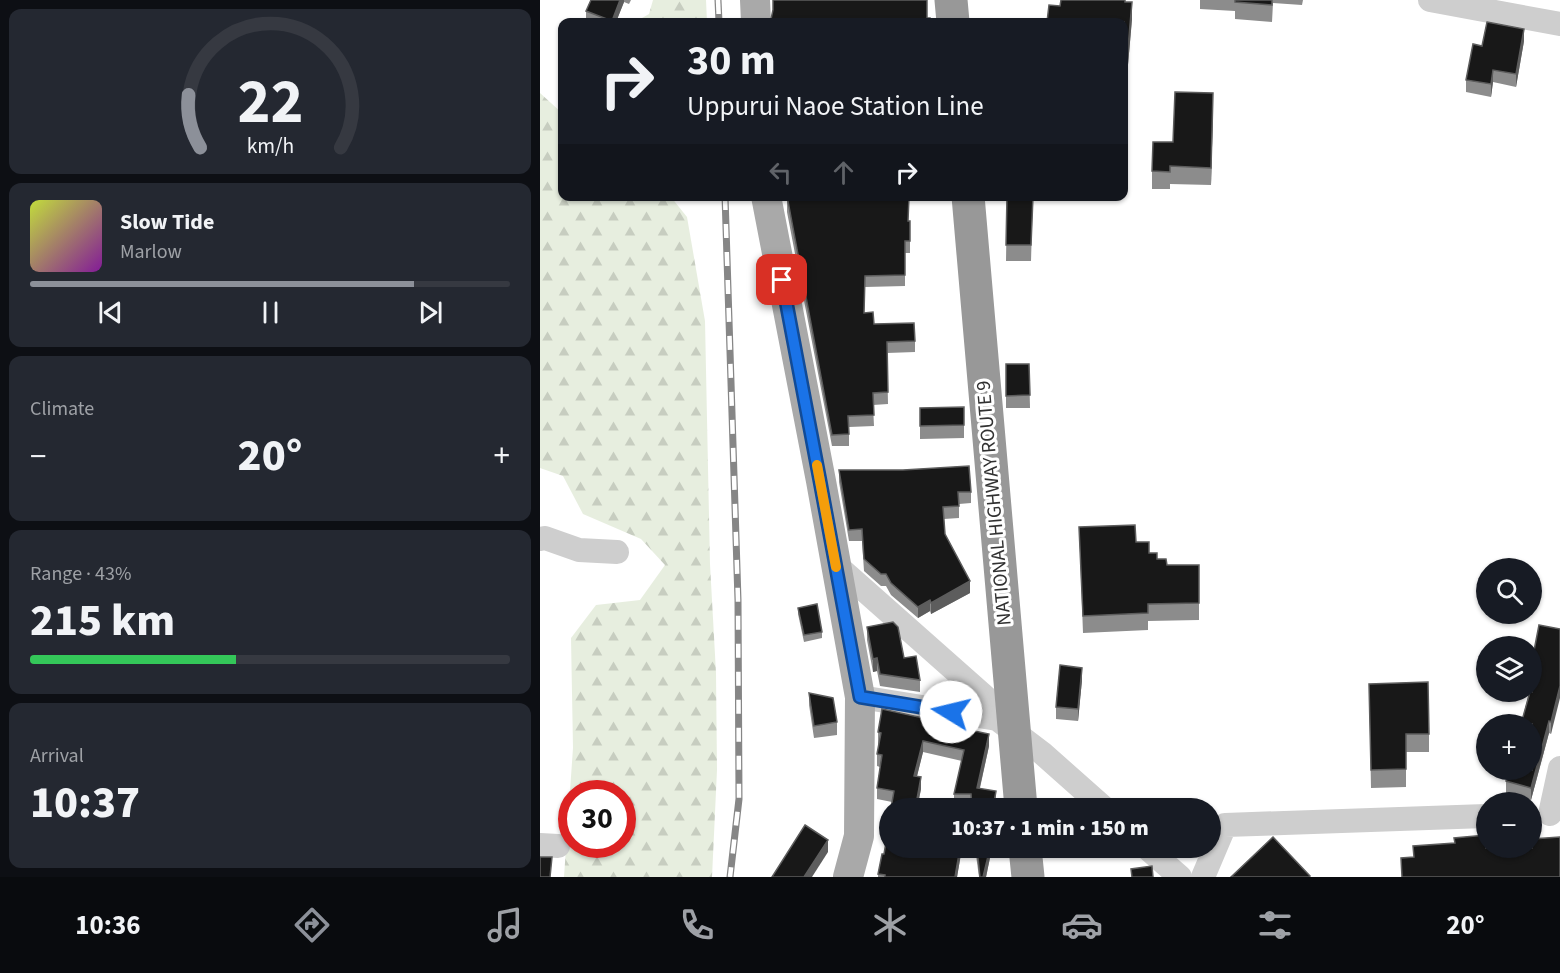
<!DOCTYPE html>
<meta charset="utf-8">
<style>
body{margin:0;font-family:"Source Sans 3",sans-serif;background:#242831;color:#f1f3f6;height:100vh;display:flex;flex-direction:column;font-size:22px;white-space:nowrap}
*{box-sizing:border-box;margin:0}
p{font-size:20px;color:#9ea1a6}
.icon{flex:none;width:33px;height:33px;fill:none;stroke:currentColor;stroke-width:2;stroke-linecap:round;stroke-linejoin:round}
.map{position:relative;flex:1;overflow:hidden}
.details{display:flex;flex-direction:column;gap:9px;padding:9px;background:#0d0f14;width:540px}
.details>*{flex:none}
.hud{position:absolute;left:18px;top:18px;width:570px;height:183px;border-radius:12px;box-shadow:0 2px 4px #0004;background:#171b24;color:#f1f3f6;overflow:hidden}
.controls{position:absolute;left:936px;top:558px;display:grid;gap:12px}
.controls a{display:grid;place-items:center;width:66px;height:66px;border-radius:50%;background:#171b24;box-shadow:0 2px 4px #0004;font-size:30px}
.speed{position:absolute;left:18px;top:780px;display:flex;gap:12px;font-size:30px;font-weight:700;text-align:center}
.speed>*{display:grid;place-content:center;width:78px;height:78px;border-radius:50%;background:#171b24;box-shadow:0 2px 4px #0004;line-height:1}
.speed .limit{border:9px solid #d22;background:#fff;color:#111}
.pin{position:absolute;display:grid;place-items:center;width:51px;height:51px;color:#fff;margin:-26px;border-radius:12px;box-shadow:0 3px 9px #0006}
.me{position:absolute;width:66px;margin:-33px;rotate:279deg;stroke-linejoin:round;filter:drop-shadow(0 0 4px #0008)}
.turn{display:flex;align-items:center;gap:21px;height:126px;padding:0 30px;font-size:27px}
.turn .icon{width:78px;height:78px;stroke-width:2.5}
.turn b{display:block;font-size:42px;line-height:51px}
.lanes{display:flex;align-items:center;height:57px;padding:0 30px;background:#0003;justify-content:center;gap:30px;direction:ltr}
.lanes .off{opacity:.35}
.big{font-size:45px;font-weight:800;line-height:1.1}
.details .widget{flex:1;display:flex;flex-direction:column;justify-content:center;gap:9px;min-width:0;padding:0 21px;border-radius:12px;background:#242831}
.details .dial{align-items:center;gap:0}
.dial svg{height:156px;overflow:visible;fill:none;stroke:#363941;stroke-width:7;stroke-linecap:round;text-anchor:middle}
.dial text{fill:#f1f3f6;stroke:none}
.song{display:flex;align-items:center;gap:18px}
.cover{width:72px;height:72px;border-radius:9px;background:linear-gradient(135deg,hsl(70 70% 55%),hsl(290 70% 35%))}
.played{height:6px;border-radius:3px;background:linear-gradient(90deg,#8c9099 80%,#363941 80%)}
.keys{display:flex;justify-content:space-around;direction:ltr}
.heat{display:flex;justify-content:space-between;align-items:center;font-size:33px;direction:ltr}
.charge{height:9px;border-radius:4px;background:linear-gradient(90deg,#34c759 43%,#363941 0)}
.trip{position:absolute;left:339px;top:798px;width:342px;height:60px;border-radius:30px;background:#171b24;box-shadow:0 2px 4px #0004;font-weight:800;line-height:60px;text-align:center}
.menu{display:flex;height:96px;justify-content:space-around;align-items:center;background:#090b0e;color:#9ea1a6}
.menu .icon{width:42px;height:42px}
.menu .current{color:#8c9099}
.menu b{font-size:27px;color:#f1f3f6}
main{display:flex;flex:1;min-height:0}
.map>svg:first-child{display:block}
.forest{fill:url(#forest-firs);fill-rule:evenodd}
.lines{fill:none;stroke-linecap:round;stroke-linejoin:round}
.minor{stroke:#cecece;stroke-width:24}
.major{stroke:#a9a9a9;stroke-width:30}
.highway{stroke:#989898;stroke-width:33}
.rail-casing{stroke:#868686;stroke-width:7}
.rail{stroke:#fff;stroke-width:4.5;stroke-dasharray:14;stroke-linecap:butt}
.wall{fill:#8c8c8c;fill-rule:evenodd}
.shaded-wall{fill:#5d5d5d}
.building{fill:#181818;stroke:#5d5d5d;stroke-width:1.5}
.route-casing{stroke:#114b97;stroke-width:15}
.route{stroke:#1a73e8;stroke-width:10}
.slow{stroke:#f59e0b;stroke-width:10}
.labels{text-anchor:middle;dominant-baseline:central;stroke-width:6;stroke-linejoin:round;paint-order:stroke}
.street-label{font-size:20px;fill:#313131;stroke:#fff}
</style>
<main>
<section class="details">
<div class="widget dial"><svg viewBox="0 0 100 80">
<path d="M14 69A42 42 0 1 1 86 69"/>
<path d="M14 69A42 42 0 0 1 8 42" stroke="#8c9099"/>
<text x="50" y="56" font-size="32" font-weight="700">22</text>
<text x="50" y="72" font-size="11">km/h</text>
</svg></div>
<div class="widget">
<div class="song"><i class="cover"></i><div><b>Slow Tide</b><p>Marlow</p></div></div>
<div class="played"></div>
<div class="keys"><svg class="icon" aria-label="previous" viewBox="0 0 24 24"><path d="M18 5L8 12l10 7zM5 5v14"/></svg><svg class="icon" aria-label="pause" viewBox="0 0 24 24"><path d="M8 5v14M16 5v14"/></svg><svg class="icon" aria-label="next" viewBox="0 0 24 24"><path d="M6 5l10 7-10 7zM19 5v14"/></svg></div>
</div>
<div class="widget"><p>Climate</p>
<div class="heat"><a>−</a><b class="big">20°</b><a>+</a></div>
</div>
<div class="widget"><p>Range · 43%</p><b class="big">215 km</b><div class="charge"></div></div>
<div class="widget"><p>Arrival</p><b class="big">10:37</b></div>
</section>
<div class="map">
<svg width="1020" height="877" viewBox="0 0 1020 877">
<defs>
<pattern id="forest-firs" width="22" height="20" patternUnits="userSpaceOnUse" patternTransform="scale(1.5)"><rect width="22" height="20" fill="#e7eedf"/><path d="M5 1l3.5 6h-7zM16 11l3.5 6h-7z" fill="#c7cdc0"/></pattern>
</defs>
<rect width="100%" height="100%" fill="#fff"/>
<g class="forest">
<path d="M113 0H166L167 22H95L109 14Z"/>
<path d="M0 93 22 113V196L131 197 147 217 165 321 170 564 176 673 177 770 172 877H24L33 748 31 638 56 605 100 600 125 565 101 539 43 514 23 476 0 468ZM32 794H82V844H32Z"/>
</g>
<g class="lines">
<g class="minor">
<path d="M890 0 1020 24"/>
<path d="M0 539 5 538 39 550 77 552"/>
<path d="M296 565 453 704 457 719"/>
<path d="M320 697 457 719 502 753 564 808"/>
<path d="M1010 814 1020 768"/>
<path d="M0 845 18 846"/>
<path d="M607 848 640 877"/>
<path d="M663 877 685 825 946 816"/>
</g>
<g class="major">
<path d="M215 0 216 22"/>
<path d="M226 196 281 481 320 697 319 836 308 877"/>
</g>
<g class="highway">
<path d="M411 0 413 22"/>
<path d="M428 196 481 808"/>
<path d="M485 848 488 877"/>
</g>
<defs>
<g id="rail">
<path d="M178 0 179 22"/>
<path d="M185 196 198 600 199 799 190 877"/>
</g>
</defs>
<use href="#rail" class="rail-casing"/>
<use href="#rail" class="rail"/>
</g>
<g class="wall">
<path d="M51 0H91L89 4 84 2 76 22H46V11Z"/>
<path d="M660 0H763L762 5 733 3 732 22 695 19V11L660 9Z"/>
<path d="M586 2 592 19 587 76 584 75V22L520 6Z"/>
<path d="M984 41 976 87 953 82 951 97 926 92V80L942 46Z"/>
<path d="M673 111 671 185 630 184V189H612V171L633 142Z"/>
<path d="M247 196 370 221V253H365V286L325 287 324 313 334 324 375 341V352L347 353 348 404 333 405 334 426 309 427V446H292L247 212Z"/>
<path d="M493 196 491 261H466L467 197H449Z"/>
<path d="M466 364H489L490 408H466Z"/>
<path d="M424 407V438L380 439V408Z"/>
<path d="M299 470 431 492V503L419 504V518L404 519 405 534 430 593 391 614 390 611 378 618 351 595 346 586H341L324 571 322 541H309L299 482Z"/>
<path d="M539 527 596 542 609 553 627 565H659V620L608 621V630L543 633Z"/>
<path d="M258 608 282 632V638L264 642 258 614Z"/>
<path d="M327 627 364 658 380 680V692L340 686 337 671 333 672 327 640Z"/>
<path d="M1020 629 1011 734 1009 733 991 800 966 793V781L994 674 992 673V661Z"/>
<path d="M542 680 538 721 516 719V707Z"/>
<path d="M829 684 889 734V752H866V787L831 788Z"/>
<path d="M269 693 297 722V735L274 738 269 705Z"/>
<path d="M420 728 449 746 440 788 456 803 455 808H431V806L352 802 337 799V788L340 767 337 766V754L339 744H338V732ZM383 752 422 761 414 794V805L379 799 381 789 377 776Z"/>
<path d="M422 848 417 877H338V874L344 854Z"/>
<path d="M435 848H452L446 877H439Z"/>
</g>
<g class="shaded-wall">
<path d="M80 0H84V2L76 22H72Z"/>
<path d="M592 2V19L587 76V59Z"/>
<path d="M984 29V41L976 87V74Z"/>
<path d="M953 70V82L951 97V84Z"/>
<path d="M673 93V111L671 185V168Z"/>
<path d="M430 581V593L391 614V603Z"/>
<path d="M390 600V611L378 618V607Z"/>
<path d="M337 658V671L333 672V659Z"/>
<path d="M542 668V680L538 721V709Z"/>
<path d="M1020 686V698L1011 734V722Z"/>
<path d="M1009 721V733L991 800V788Z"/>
<path d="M449 734V746L437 800V788Z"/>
<path d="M383 741V752L374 788V776Z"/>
<path d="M381 777V789L377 808V799Z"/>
<path d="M456 791 455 808H453Z"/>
<path d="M288 840V852L272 877H264Z"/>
<path d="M420 848H422L417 877H415Z"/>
<path d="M450 848H452L446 877H443Z"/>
</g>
<g class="building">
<path d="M51 0H80L72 21 46 11Z"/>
<path d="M233 0H387V18H390V22H228L231 19 233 10Z"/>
<path d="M521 0H585V2H592L587 59H584V22H507L509 5 520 6Z"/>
<path d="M695 0H732V5L695 2Z"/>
<path d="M947 22 984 29 976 74 953 70 951 84 926 80 933 44 942 46Z"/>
<path d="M635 92 673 93 671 168 630 166V172L612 171 613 142H633Z"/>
<path d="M247 196H369L368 221H370V241H365V275L325 276 324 313 333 312 334 324 374 323 375 341 347 342 348 392 333 393 334 415 308 416 309 434 292 435Z"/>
<path d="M467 196H493L491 245H466Z"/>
<path d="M466 364H489L490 395 466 396Z"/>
<path d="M424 407V425L380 426V408Z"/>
<path d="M429 466 431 492H418L419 506 403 507 405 534 430 581 391 603 390 600 378 607 351 583 346 574H341L324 559 322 529 309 530 299 470H363Z"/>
<path d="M595 525 596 542H609V553H617V559H626L627 565H659V603L608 604V613L543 616 539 527Z"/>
<path d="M277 604 282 632 264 635 258 608Z"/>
<path d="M353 622 358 627 364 658 376 656 380 680 340 674 337 658 333 659 327 627Z"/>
<path d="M999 625 1020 629V686L1011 722 1009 721 991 788 966 781 969 770H992V724H981L990 692H992V685L997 662 992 661Z"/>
<path d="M520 665 542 668 538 709 516 707Z"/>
<path d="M888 682 889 734H866V769L831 770 829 684Z"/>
<path d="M269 693 293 698 297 722 274 726Z"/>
<path d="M342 709 420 726V728L449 734 437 788 456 791 453 808H432L431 794H414L424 750 383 741 374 776 381 777 377 799 427 807 426 808H351L354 791 337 788 342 755 337 754 341 733 338 732Z"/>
<path d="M350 820V848H420L415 877H345V875L338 874 342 854H344Z"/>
<path d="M265 825 288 840 264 877H232Z"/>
<path d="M946 835V848H992V839L1020 837V877H862L861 858 874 857 873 846 915 843 914 838Z"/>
<path d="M733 837 770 876 769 877H691Z"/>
<path d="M437 848H450L443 877H440Z"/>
<path d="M0 857H12L10 877H0Z"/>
<path d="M612 866 613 877H592L591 869Z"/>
</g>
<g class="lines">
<defs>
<path id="route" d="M242 280 280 481 320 697 411 712"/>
</defs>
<use href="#route" class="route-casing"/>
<use href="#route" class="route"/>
<path class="slow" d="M277 465 296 567"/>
</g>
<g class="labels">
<g class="street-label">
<text transform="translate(454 503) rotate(-95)">NATIONAL HIGHWAY ROUTE 9</text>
</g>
</g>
</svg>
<div class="controls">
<a><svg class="icon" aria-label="search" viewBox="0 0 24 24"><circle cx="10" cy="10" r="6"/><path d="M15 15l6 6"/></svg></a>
<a><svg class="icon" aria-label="layers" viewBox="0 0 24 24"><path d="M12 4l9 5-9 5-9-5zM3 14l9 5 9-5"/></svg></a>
<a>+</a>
<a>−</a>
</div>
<div class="speed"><div class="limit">30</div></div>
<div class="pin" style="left:242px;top:280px;background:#d93025"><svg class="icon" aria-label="arrive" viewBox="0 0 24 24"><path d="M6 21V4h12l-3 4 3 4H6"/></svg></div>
<svg class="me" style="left:411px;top:712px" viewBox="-20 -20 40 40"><circle r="19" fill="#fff"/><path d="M0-13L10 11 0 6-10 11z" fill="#1a73e8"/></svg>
<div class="trip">10:37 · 1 min · 150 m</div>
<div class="hud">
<div class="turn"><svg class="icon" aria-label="right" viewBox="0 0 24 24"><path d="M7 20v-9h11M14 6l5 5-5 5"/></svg><div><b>30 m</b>Uppurui Naoe Station Line</div></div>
<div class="lanes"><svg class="icon off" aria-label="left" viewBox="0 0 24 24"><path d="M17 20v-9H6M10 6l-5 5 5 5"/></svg><svg class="icon off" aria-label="ahead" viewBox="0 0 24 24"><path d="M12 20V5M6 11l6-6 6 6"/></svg><svg class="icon" aria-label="right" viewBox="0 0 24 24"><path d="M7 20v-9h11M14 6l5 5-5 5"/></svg></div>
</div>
</div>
</main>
<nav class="menu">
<b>10:36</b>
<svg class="icon current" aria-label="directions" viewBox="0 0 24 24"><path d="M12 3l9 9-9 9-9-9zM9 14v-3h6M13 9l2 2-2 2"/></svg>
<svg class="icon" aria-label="music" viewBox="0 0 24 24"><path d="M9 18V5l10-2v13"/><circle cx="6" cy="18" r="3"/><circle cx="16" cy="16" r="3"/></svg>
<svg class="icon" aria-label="phone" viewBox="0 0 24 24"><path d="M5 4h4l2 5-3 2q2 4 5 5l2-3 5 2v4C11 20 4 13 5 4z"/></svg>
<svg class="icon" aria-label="climate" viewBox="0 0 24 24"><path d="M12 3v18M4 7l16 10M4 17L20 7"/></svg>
<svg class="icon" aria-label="car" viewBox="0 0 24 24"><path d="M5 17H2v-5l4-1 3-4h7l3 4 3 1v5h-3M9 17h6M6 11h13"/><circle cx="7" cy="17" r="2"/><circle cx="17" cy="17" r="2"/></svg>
<svg class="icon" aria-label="filters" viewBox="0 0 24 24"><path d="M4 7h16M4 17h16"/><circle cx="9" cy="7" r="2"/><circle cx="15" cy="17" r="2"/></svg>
<b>20°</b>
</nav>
